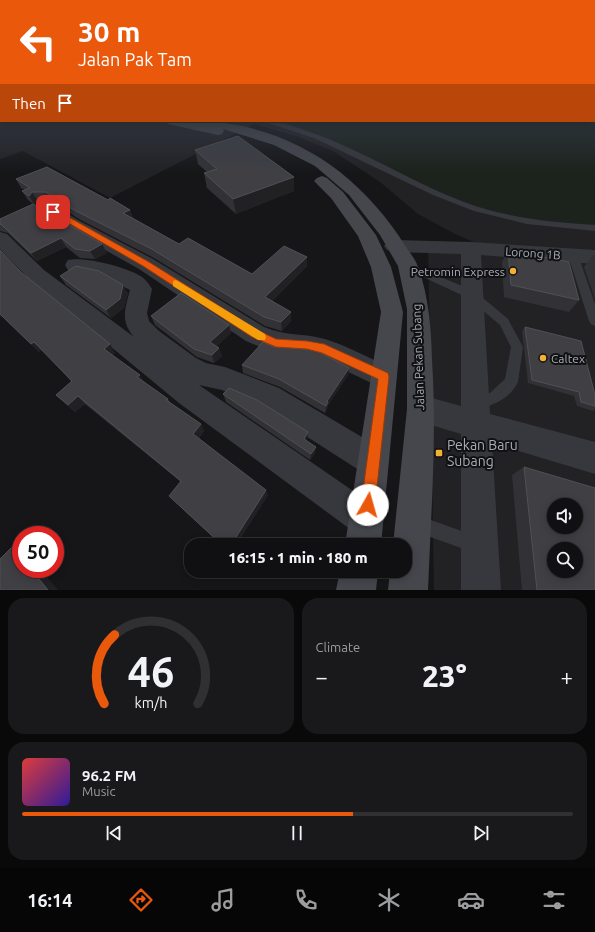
<!DOCTYPE html>
<meta charset="utf-8">
<style>
body{margin:0;font-family:Ubuntu,sans-serif;background:#19191b;color:#f1f3f6;height:100vh;display:flex;flex-direction:column;font-size:15px;white-space:nowrap}
*{box-sizing:border-box;margin:0}
p{font-size:13px;color:#9c9d9f}
.icon{flex:none;width:22px;height:22px;fill:none;stroke:currentColor;stroke-width:2;stroke-linecap:round;stroke-linejoin:round}
.map{position:relative;height:590px;overflow:hidden}
.drawer{display:flex;flex-direction:column;gap:8px;padding:8px;background:#09090a;flex:1}
.drawer>*{flex:none}
.top-card{position:absolute;left:0px;top:0px;width:595px;height:122px;box-shadow:0 2px 10px #0003,0 0 0 1px #303032;background:#ea580c;color:#fff;overflow:hidden}
.controls{position:absolute;left:547px;top:498px;display:grid;gap:8px}
.controls a{display:grid;place-items:center;width:36px;height:36px;border-radius:50%;background:#101012;box-shadow:0 2px 10px #0003,0 0 0 1px #303032;font-size:20px}
.speed{position:absolute;left:12px;top:526px;display:flex;gap:8px;font-size:20px;font-weight:700;text-align:center}
.speed>*{display:grid;place-content:center;width:52px;height:52px;border-radius:50%;background:#101012;box-shadow:0 2px 10px #0003,0 0 0 1px #303032;line-height:1}
.speed .limit{border:6px solid #d22;background:#fff;color:#111}
.pin{position:absolute;display:grid;place-items:center;width:34px;height:34px;color:#fff;margin:-17px;border-radius:8px;box-shadow:0 2px 6px #0006}
.me{position:absolute;width:44px;margin:-22px;rotate:7deg;stroke-linejoin:round;filter:drop-shadow(0 0 3px #0008)}
.turn{display:flex;align-items:center;gap:14px;height:84px;padding:0 12px;font-size:18px}
.turn .icon{width:52px;height:52px;stroke-width:2.5}
.turn b{display:block;font-size:28px;line-height:34px}
.then{display:flex;align-items:center;height:38px;padding:0 12px;background:#0003;gap:8px;font-size:15px}
.big{font-size:30px;font-weight:800;line-height:1.1}
.drawer .widget{flex:1;display:flex;flex-direction:column;justify-content:center;gap:6px;min-width:0;padding:0 14px;border-radius:16px;background:#19191b}
.drawer .dial{align-items:center;gap:0}
.dial svg{height:104px;overflow:visible;fill:none;stroke:#303032;stroke-width:7;stroke-linecap:round;text-anchor:middle}
.dial text{fill:#f1f3f6;stroke:none}
.song{display:flex;align-items:center;gap:12px}
.cover{width:48px;height:48px;border-radius:6px;background:linear-gradient(135deg,hsl(0 70% 55%),hsl(250 70% 35%))}
.played{height:4px;border-radius:2px;background:linear-gradient(90deg,#ea580c 60%,#303032 60%)}
.keys{display:flex;justify-content:space-around;direction:ltr}
.heat{display:flex;justify-content:space-between;align-items:center;font-size:22px;direction:ltr}
.drawer .tiles{flex:1;display:grid;gap:8px;grid-template-columns:1fr 1fr}
.widget:last-child{grid-column:span 2}
.trip{position:absolute;left:184px;top:538px;width:228px;height:40px;border-radius:16px;background:#101012;box-shadow:0 2px 10px #0003,0 0 0 1px #303032;font-weight:800;line-height:40px;text-align:center}
.menu{display:flex;height:64px;justify-content:space-around;align-items:center;background:#060607;color:#9c9d9f}
.menu .icon{width:28px;height:28px}
.menu .current{color:#ea580c}
.menu b{font-size:18px;color:#f1f3f6}
.map>svg:first-child{display:block}
.built{fill:#222225;fill-rule:evenodd}
.green{fill:#1c231d}
.lines{fill:none;stroke-linecap:round;stroke-linejoin:round}
.runway{fill:#303135;fill-rule:evenodd}
.lane{fill:#37383d;fill-rule:evenodd}
.street{fill:#37383d;fill-rule:evenodd}
.secondary{fill:#45474d;fill-rule:evenodd}
.wall{fill:#323236}
.shaded-wall{fill:#212124}
.building{fill:#3f3f44;stroke:#4f5156;fill-rule:evenodd}
.route{fill:#ea580c;stroke:#983908}
.slow{fill:#f59e0b}
.poi-dot{fill:#f2b134;stroke:#111113;stroke-width:1.5}
.labels{text-anchor:middle;dominant-baseline:central;stroke-width:4;stroke-linejoin:round;paint-order:stroke}
.street-label{font-size:12px;fill:#a8adb8;stroke:#111113}
.poi-label{font-size:12px;fill:#a8adb8;stroke:#111113;text-anchor:end}
.near-poi-label{font-size:14px;fill:#a8adb8;stroke:#111113;text-anchor:start}
</style>
<div class="map">
<svg width="595" height="590" viewBox="0 0 595 590">
<rect width="100%" height="100%" fill="#161618"/>
<path class="built" d="M0 91 1 121H594L595 91V590H434L428 241 476 243 457 235 418 214 380 182 333 151 296 136 254 124 110 198 23 151 0 159ZM554 505H576V527H554ZM554 549H576V571H554Z"/>
<path class="green" d="M594 116 595 224C551 222 506 217 464 201 400 178 346 137 279 121H594Z"/>
<g class="lines">
<rect class="runway" x="594" y="91" width="1" height="28"/>
<g class="lane">
<path d="M262 121C278 121 294 126 309 132 363 150 411 182 464 202 506 218 551 222 595 225V231L527 224 474 211 433 195 314 138Z"/>
<path d="M573 252 578 255 595 304V326L591 324 589 321 568 255Z"/>
<path d="M408 263 476 292 508 319 523 347 518 382C510 399 492 405 476 411L471 409 469 404 471 399 490 393 505 379 511 347 500 325 468 298 404 268 403 266Z"/>
<path d="M417 515 481 538 484 544 481 550 475 553 411 530 408 524 411 518Z"/>
</g>
<g class="street">
<path d="M44 201 50 202 78 220 153 259 264 327C284 336 304 333 325 339 348 346 371 359 393 369L397 377 393 385 384 389 319 358 307 355 275 353 246 341 139 269 66 228 38 210 36 206 38 202Z"/>
<path d="M0 232 7 234 44 270 134 337C120 321 125 309 130 290L108 279 68 270 65 265 68 260C84 256 128 267 142 277 146 280 149 284 152 289L147 313 149 321 159 331 196 358 206 363 225 367 279 388 384 450 389 461 384 472 373 477 362 472 259 406 222 390 199 385 378 508 384 520 378 532 366 538 354 532 179 403 30 280 0 249Z"/>
<path d="M394 240 471 242 595 250V264L481 255 490 414 595 442V474L492 443 501 590H461V434L411 419 407 409 411 399 421 395 461 406V254L394 252 387 250 384 246 387 242Z"/>
</g>
<g class="secondary">
<path d="M166 121H189L198 123 197 121C247 121 301 141 340 172 366 193 388 218 406 247 410 253 416 260 418 267 429 297 431 328 432 360 437 436 431 513 428 590H388L390 571H405V545H393L407 409V309L398 266 380 235 349 195 315 166 274 145 223 129 224 131 222 134 218 135 168 124Z"/>
<path d="M322 176 327 178 343 192 376 235 391 267 403 312 381 545H345L381 312 371 267 358 236 331 198 314 181 317 178Z"/>
<path d="M340 571H378L376 590H336Z"/>
</g>
</g>
<g class="wall">
<path d="M195 150 294 191 236 214 207 188 204 173 207 172 198 164Z"/>
<path d="M16 179 108 200 130 210 133 218 179 244 252 274 307 257V266L272 301 291 312V321L282 331 265 326 154 258 79 219 51 201H38L35 205 107 253 95 259 80 258 66 247 37 261 8 233 0 231V219L33 204 28 200 22 191 25 190 21 188Z"/>
<path d="M508 250 579 300 569 312 504 297 502 262Z"/>
<path d="M593 255H595V299L584 267Z"/>
<path d="M22 273 115 353 112 355 144 382 168 399 170 402 201 424 204 431 199 438 268 495 236 545H222L169 496 181 482 85 404 75 412 56 395 72 382 42 350 39 352 2 316 0 317Z"/>
<path d="M60 276 128 293 124 308 111 318 66 285Z"/>
<path d="M151 316 229 325 231 333 217 346 222 356 214 363 197 357 155 325Z"/>
<path d="M525 327 595 395V409L593 411 577 406 574 396 528 383 522 331Z"/>
<path d="M274 347 349 368 348 375 328 405 327 409 325 413 280 387 243 373 242 365Z"/>
<path d="M223 394 307 439 306 441 315 453 310 460 226 402Z"/>
<path d="M524 467 595 590H522L512 475Z"/>
</g>
<g class="shaded-wall">
<path d="M294 177V191L236 214 233 199Z"/>
<path d="M32 192 38 201 35 205 29 196Z"/>
<path d="M130 210 133 219 123 213Z"/>
<path d="M61 238 66 247 37 261 31 253Z"/>
<path d="M102 244 107 253 95 259 90 251Z"/>
<path d="M307 257V266L266 307 265 297Z"/>
<path d="M123 285 128 293 124 308 111 318 106 310Z"/>
<path d="M291 312V321L282 331 281 322Z"/>
<path d="M229 325 231 333 213 350 210 342Z"/>
<path d="M34 342 42 350 39 352 31 344Z"/>
<path d="M110 344 115 353 109 357 104 349Z"/>
<path d="M219 348 222 356 214 363 212 355Z"/>
<path d="M349 368 348 375 328 405 327 409 325 413 327 401Z"/>
<path d="M140 375 145 383 137 377Z"/>
<path d="M78 396 85 404 75 412 68 405Z"/>
<path d="M201 424 204 431 197 440 193 434Z"/>
<path d="M308 432 307 439 303 445 304 439Z"/>
<path d="M316 447 315 453 310 460 311 454Z"/>
<path d="M266 490 268 495 236 545H231Z"/>
<path d="M12 547 21 549V557Z"/>
<path d="M31 569H40L58 590H48Z"/>
</g>
<g class="building">
<path d="M238 136 294 177 233 199 204 173 217 169 195 150Z"/>
<path d="M47 167 108 200 110 198 130 210 123 213 179 244 188 238 252 274 284 246 307 257 265 297 291 312 281 322 264 317 150 248 74 210 46 192H32L29 196 22 191 30 188 16 179Z"/>
<path d="M33 204 102 244 90 251 75 249 61 238 31 253 2 225 0 224V219Z"/>
<path d="M0 250 22 273 110 344 104 349 140 375 137 377 168 399 166 400 201 424 193 434 266 490 231 545H222L169 496 181 481 78 396 68 405 56 395 72 381 34 342 31 344 0 314Z"/>
<path d="M508 250 569 262 579 300 511 285Z"/>
<path d="M76 266 99 271 123 285 120 299 106 310 60 276Z"/>
<path d="M181 293 229 325 210 342 219 348 212 355 194 349 151 316Z"/>
<path d="M525 327 581 341 595 395V406L581 402 579 392 532 380Z"/>
<path d="M263 342 274 347 307 349 319 352 349 368 327 401 328 402 326 406 279 379 242 365Z"/>
<path d="M229 388 257 400 308 432 304 439 316 447 311 454 223 394Z"/>
<path d="M524 467 595 488V590H537ZM554 505H576V527H554ZM554 549H576V571H554Z"/>
<path d="M12 547 21 557V569H31L48 590H0V559Z"/>
</g>
<linearGradient id="sky" x2="0" y2="1"><stop stop-color="#0c0c0d"/><stop offset="0.53" stop-color="#363c48"/><stop offset="1" stop-color="#363c48" stop-opacity="0"/></linearGradient>
<rect width="595" height="173" fill="url(#sky)"/>
<path class="route" d="M51 210H56L149 262 259 331 276 339 307 341 324 344 388 373 389 377 375 505 373 510 368 512 363 510 361 505 378 379 322 353 307 349 276 347 252 337 143 266 51 213Z"/>
<path class="slow" d="M176 280 265 334 266 337 265 340H258L173 286V281Z"/>
<g class="poi-dot">
<circle cx="513" cy="271" r="4"/>
<circle cx="543" cy="358" r="4"/>
<rect x="435" y="449" width="8" height="8" rx="2"/>
</g>
<g class="labels">
<g class="street-label">
<text transform="translate(533 253) rotate(4)">Lorong 1B</text>
<text transform="translate(418 357) rotate(-92)">Jalan Pekan Subang</text>
</g>
<g class="poi-label">
<text x="505" y="271">Petromin Express</text>
<text x="551" y="358" text-anchor="start">Caltex</text>
</g>
<g class="near-poi-label">
<text x="447" y="445">Pekan Baru<tspan x="447" dy="16">Subang</tspan></text>
</g>
</g>
</svg>
<div class="controls">
<a><svg class="icon" aria-label="sound" viewBox="0 0 24 24"><path d="M4 9h4l5-4v14l-5-4H4zM17 9q2 3 0 6"/></svg></a>
<a><svg class="icon" aria-label="search" viewBox="0 0 24 24"><circle cx="10" cy="10" r="6"/><path d="M15 15l6 6"/></svg></a>
</div>
<div class="speed"><div class="limit">50</div></div>
<div class="pin" style="left:53px;top:212px;background:#d93025"><svg class="icon" aria-label="arrive" viewBox="0 0 24 24"><path d="M6 21V4h12l-3 4 3 4H6"/></svg></div>
<svg class="me" style="left:368px;top:505px" viewBox="-20 -20 40 40"><circle r="19" fill="#fff"/><path d="M0-13L10 11 0 6-10 11z" fill="#ea580c"/></svg>
<div class="trip">16:15 · 1 min · 180 m</div>
<div class="top-card">
<div class="turn"><svg class="icon" aria-label="left" viewBox="0 0 24 24"><path d="M17 20v-9H6M10 6l-5 5 5 5"/></svg><div><b>30 m</b>Jalan Pak Tam</div></div>
<div class="then">Then<svg class="icon" aria-label="arrive" viewBox="0 0 24 24"><path d="M6 21V4h12l-3 4 3 4H6"/></svg></div>
</div>
</div>
<section class="drawer">
<div class="tiles">
<div class="widget dial"><svg viewBox="0 0 100 80">
<path d="M14 69A42 42 0 1 1 86 69"/>
<path d="M14 69A42 42 0 0 1 22 16" stroke="#ea580c"/>
<text x="50" y="56" font-size="32" font-weight="700">46</text>
<text x="50" y="72" font-size="11">km/h</text>
</svg></div>
<div class="widget"><p>Climate</p>
<div class="heat"><a>−</a><b class="big">23°</b><a>+</a></div>
</div>
<div class="widget">
<div class="song"><i class="cover"></i><div><b>96.2 FM</b><p>Music</p></div></div>
<div class="played"></div>
<div class="keys"><svg class="icon" aria-label="previous" viewBox="0 0 24 24"><path d="M18 5L8 12l10 7zM5 5v14"/></svg><svg class="icon" aria-label="pause" viewBox="0 0 24 24"><path d="M8 5v14M16 5v14"/></svg><svg class="icon" aria-label="next" viewBox="0 0 24 24"><path d="M6 5l10 7-10 7zM19 5v14"/></svg></div>
</div>
</div>
</section>
<nav class="menu">
<b>16:14</b>
<svg class="icon current" aria-label="directions" viewBox="0 0 24 24"><path d="M12 3l9 9-9 9-9-9zM9 14v-3h6M13 9l2 2-2 2"/></svg>
<svg class="icon" aria-label="music" viewBox="0 0 24 24"><path d="M9 18V5l10-2v13"/><circle cx="6" cy="18" r="3"/><circle cx="16" cy="16" r="3"/></svg>
<svg class="icon" aria-label="phone" viewBox="0 0 24 24"><path d="M5 4h4l2 5-3 2q2 4 5 5l2-3 5 2v4C11 20 4 13 5 4z"/></svg>
<svg class="icon" aria-label="climate" viewBox="0 0 24 24"><path d="M12 3v18M4 7l16 10M4 17L20 7"/></svg>
<svg class="icon" aria-label="car" viewBox="0 0 24 24"><path d="M5 17H2v-5l4-1 3-4h7l3 4 3 1v5h-3M9 17h6M6 11h13"/><circle cx="7" cy="17" r="2"/><circle cx="17" cy="17" r="2"/></svg>
<svg class="icon" aria-label="filters" viewBox="0 0 24 24"><path d="M4 7h16M4 17h16"/><circle cx="9" cy="7" r="2"/><circle cx="15" cy="17" r="2"/></svg>
</nav>
